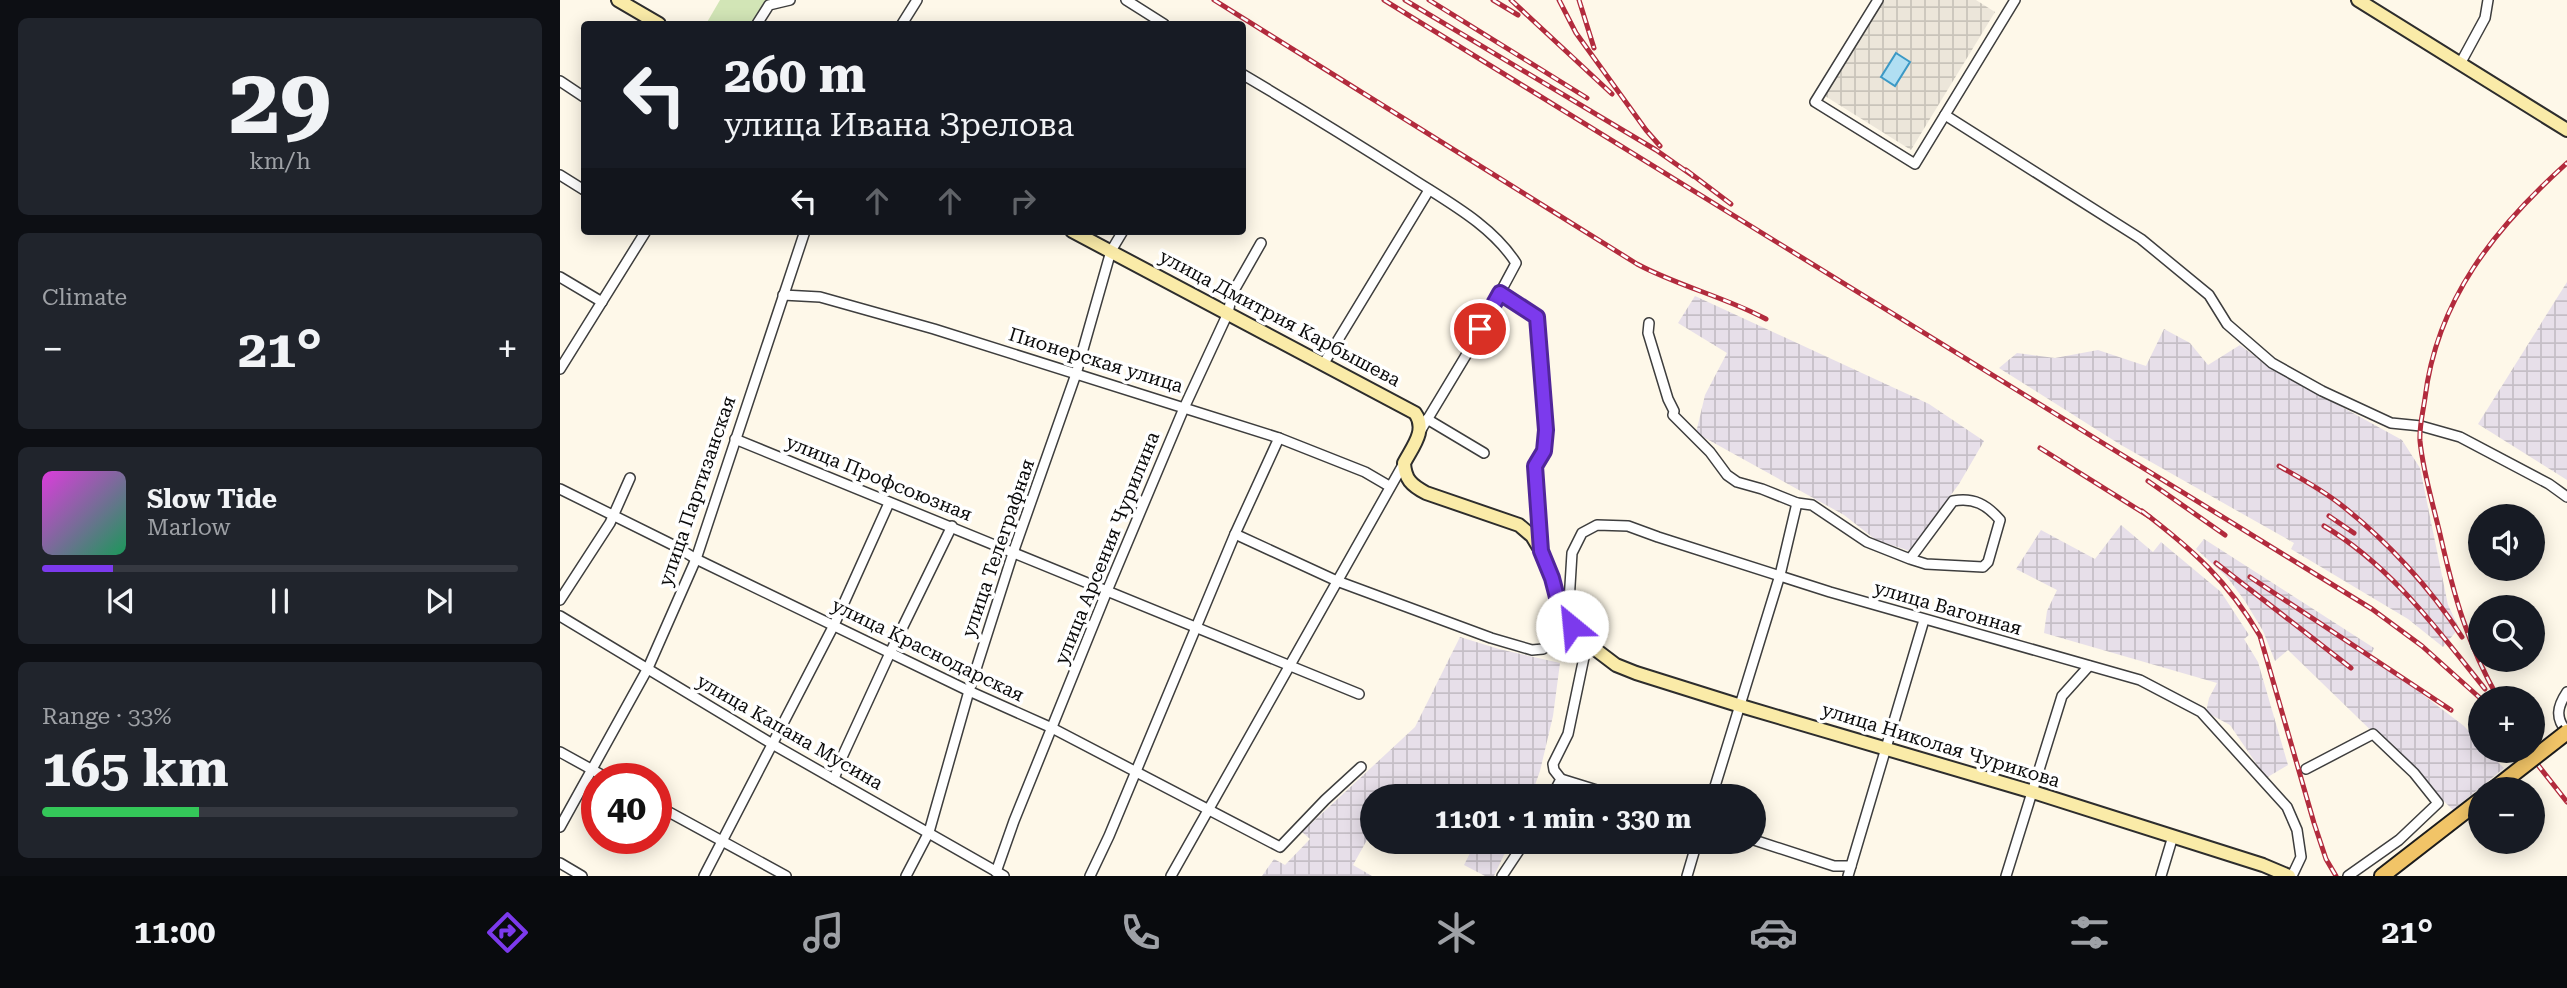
<!DOCTYPE html>
<meta charset="utf-8">
<style>
body{margin:0;font-family:"Roboto Serif",serif;background:#20242c;color:#f1f3f6;height:100vh;display:flex;flex-direction:column;font-size:26px;white-space:nowrap}
*{box-sizing:border-box;margin:0}
p{font-size:23px;color:#9ea1a6}
.icon{flex:none;width:38px;height:38px;fill:none;stroke:currentColor;stroke-width:2;stroke-linecap:round;stroke-linejoin:round}
.map{position:relative;flex:1;overflow:hidden}
.sheet{display:flex;flex-direction:column;gap:18px;padding:18px;background:#0d0f14;width:560px}
.sheet>*{flex:none}
.guide{position:absolute;left:21px;top:21px;width:665px;height:214px;border-radius:7px;box-shadow:0 4px 18px #0003;background:#171b24;color:#f1f3f6;overflow:hidden}
.buttons{position:absolute;left:1908px;top:504px;display:grid;gap:14px}
.buttons a{display:grid;place-items:center;width:77px;height:77px;border-radius:50%;background:#171b24;box-shadow:0 4px 18px #0003;font-size:35px}
.speed{position:absolute;left:21px;top:763px;display:flex;gap:14px;font-size:35px;font-weight:700;text-align:center}
.speed>*{display:grid;place-content:center;width:91px;height:91px;border-radius:50%;background:#171b24;box-shadow:0 4px 18px #0003;line-height:1}
.speed .limit{border:10px solid #d22;background:#fff;color:#111}
.pin{position:absolute;display:grid;place-items:center;width:60px;height:60px;color:#fff;margin:-30px;border:4px solid #fff;border-radius:50%;box-shadow:0 2px 7px #0007}
.me{position:absolute;width:77px;margin:-38px;rotate:332deg;stroke-linejoin:round;filter:drop-shadow(0 0 5px #0008)}
.turn{display:flex;align-items:center;gap:24px;height:147px;padding:0 28px;font-size:32px}
.turn .icon{width:91px;height:91px;stroke-width:2.5}
.turn b{display:block;font-size:49px;line-height:60px}
.lanes{display:flex;align-items:center;height:66px;padding:0 28px;background:#0003;justify-content:center;gap:35px;direction:ltr}
.lanes .off{opacity:.35}
.big{font-size:52px;font-weight:700;line-height:1.1}
.sheet .widget{flex:1;display:flex;flex-direction:column;justify-content:center;gap:10px;min-width:0;padding:0 24px;border-radius:10px;background:#20242c}
.sheet .dial{align-items:center;gap:0}
.dial b{font-size:91px;line-height:1}
.song{display:flex;align-items:center;gap:21px}
.cover{width:84px;height:84px;border-radius:10px;background:linear-gradient(135deg,hsl(300 70% 55%),hsl(150 70% 35%))}
.played{height:7px;border-radius:4px;background:linear-gradient(90deg,#7c3aed 15%,#363941 15%)}
.keys{display:flex;justify-content:space-around;direction:ltr}
.heat{display:flex;justify-content:space-between;align-items:center;font-size:38px;direction:ltr}
.charge{height:10px;border-radius:5px;background:linear-gradient(90deg,#34c759 33%,#363941 0)}
.trip{position:absolute;left:800px;top:784px;width:406px;height:70px;border-radius:35px;background:#171b24;box-shadow:0 4px 18px #0003;font-weight:700;line-height:70px;text-align:center}
.menu{display:flex;height:112px;justify-content:space-around;align-items:center;background:#090b0e;color:#9ea1a6}
.menu .icon{width:49px;height:49px}
.menu .on{color:#7c3aed}
.menu b{font-size:32px;color:#f1f3f6}
main{display:flex;flex:1;min-height:0}
.map>svg:first-child{display:block}
.industrial{fill:url(#industrial-grid)}
.park{fill:#d2e5b6}
.plaza{fill:url(#plaza-grid)}
.water{fill:#b1dff2;stroke:#3c99c5;stroke-width:2}
.lines{fill:none;stroke-linecap:round;stroke-linejoin:round}
.street-casing{stroke:#3e3e3e;stroke-width:12}
.secondary-casing{stroke:#2d2d2d;stroke-width:16}
.primary-casing{stroke:#1c1c1c;stroke-width:18}
.street{stroke:#fff;stroke-width:9}
.secondary{stroke:#faeba8;stroke-width:12}
.primary{stroke:#f1c467;stroke-width:14}
.rail-casing{stroke:#b22b3d;stroke-width:5}
.rail{stroke:#fff;stroke-width:2.5;stroke-dasharray:8;stroke-linecap:butt}
.primary-bridge-casing{stroke:#1c1c1c;stroke-width:18;stroke-linecap:butt}
.primary-bridge{stroke:#f1c467;stroke-width:14}
.route-casing{stroke:#51269a;stroke-width:18}
.route{stroke:#7c3aed;stroke-width:12}
.labels{text-anchor:middle;dominant-baseline:central;stroke-width:7;stroke-linejoin:round;paint-order:stroke}
.street-label{font-size:19px;fill:#0b0b0b;stroke:#fff}
</style>
<main>
<section class="sheet">
<div class="widget dial"><b>29</b><p>km/h</p></div>
<div class="widget"><p>Climate</p>
<div class="heat"><a>−</a><b class="big">21°</b><a>+</a></div>
</div>
<div class="widget">
<div class="song"><i class="cover"></i><div><b>Slow Tide</b><p>Marlow</p></div></div>
<div class="played"></div>
<div class="keys"><svg class="icon" aria-label="previous" viewBox="0 0 24 24"><path d="M18 5L8 12l10 7zM5 5v14"/></svg><svg class="icon" aria-label="pause" viewBox="0 0 24 24"><path d="M8 5v14M16 5v14"/></svg><svg class="icon" aria-label="next" viewBox="0 0 24 24"><path d="M6 5l10 7-10 7zM19 5v14"/></svg></div>
</div>
<div class="widget"><p>Range · 33%</p><b class="big">165 km</b><div class="charge"></div></div>
</section>
<div class="map">
<svg width="2007" height="876" viewBox="0 0 2007 876">
<defs>
<pattern id="industrial-grid" width="8" height="8" patternUnits="userSpaceOnUse" patternTransform="scale(1.75)"><rect width="8" height="8" fill="#e7dfe9"/><path d="M0 4h8M4 0v8" fill="none" stroke="#c5bec6"/></pattern>
<pattern id="plaza-grid" width="8" height="8" patternUnits="userSpaceOnUse" patternTransform="scale(1.75)"><rect width="8" height="8" fill="#ece6da"/><path d="M0 4h8M4 0v8" fill="none" stroke="#c9c4ba"/></pattern>
</defs>
<rect width="100%" height="100%" fill="#fef8e9"/>
<g class="industrial">
<path d="M2007 282V480L1918 424Z"/>
<path d="M1135 296 1369 404 1424 441 1399 484 1350 551 1316 540 1284 515 1136 433 1145 395 1167 353 1118 323Z"/>
<path d="M1604 329 1630 343 1648 365 1680 345 1709 367 1842 440 1860 468 1888 605 1899 628 1883 647 1848 619 1731 549 1734 543 1561 445 1439 368 1457 353 1495 358 1538 350 1586 366Z"/>
<path d="M1561 525 1593 552 1601 542 1661 592 1689 635 1684 639 1698 662 1728 765 1706 778 1670 725 1646 712 1649 698 1657 683 1484 633 1487 611 1497 590 1456 569 1481 530 1535 559Z"/>
<path d="M1644 539 1814 648 1811 655 1904 726 1920 743V751H1927L1944 768 1893 810 1728 650 1715 661 1703 631 1685 601 1667 577 1636 549Z"/>
<path d="M900 637 939 649 1000 663 993 716 980 771 971 796H812V831L793 865 812 876H702L714 859 725 865 750 839 742 832 855 727Z"/>
<path d="M890 842H950L934 876H925L904 865 910 853Z"/>
</g>
<path class="park" d="M160 0H206L190 24H146Z"/>
<path class="plaza" d="M1324 0H1416L1435 12 1351 150 1265 96Z"/>
<path class="water" d="M1336 53 1350 62 1335 86 1321 77Z"/>
<g class="lines">
<defs>
<g id="street">
<path d="M566 0 604 24"/>
<path d="M1318 0 1255 102 1355 164 1455 0"/>
<path d="M197 24 209 5 230 0"/>
<path d="M342 24 357 0"/>
<path d="M1900 64 1925 18 1928 0"/>
<path d="M682 74C738 107 793 141 848 176 886 201 931 224 956 263L911 347 861 430"/>
<path d="M0 81 24 97"/>
<path d="M1385 115 1581 239 1649 295 1667 324 1712 363 1762 391 1831 423 1861 426 1900 437 1989 484 2007 497"/>
<path d="M0 175 24 190"/>
<path d="M0 277 42 302"/>
<path d="M940 293 977 317 986 430 984 451 975 466 981 547"/>
<path d="M223 295 260 297 374 329 624 408 719 438 805 472 829 486"/>
<path d="M1089 323 1088 333 1108 399 1114 411 1113 415 1150 452 1167 475 1177 482 1202 489 1237 503 1252 505 1307 542 1350 559 1366 564 1423 567 1428 562 1440 520C1427 505 1414 497 1393 501L1350 559"/>
<path d="M764 363 869 190"/>
<path d="M0 369 86 231"/>
<path d="M867 419 924 453"/>
<path d="M175 439 799 694"/>
<path d="M0 489 115 546 136 559 409 691 492 728 720 847 765 800 801 767"/>
<path d="M675 534 777 581 931 638 972 650 983 649 992 642 1007 618"/>
<path d="M0 600 50 523 70 478"/>
<path d="M0 616 214 745 444 876"/>
<path d="M1011 624 1009 602 1012 553 1022 533 1037 525 1068 526 1098 537 1270 592 1580 680 1641 712 1727 807 1737 830 1741 857 1732 876"/>
<path d="M2007 692C1997 707 1995 718 2007 732"/>
<path d="M0 752 49 779"/>
<path d="M1746 769 1813 734 1854 773 1878 803 1839 840 1788 876"/>
<path d="M274 779 283 755 330 653 392 526"/>
<path d="M1001 779 1056 796"/>
<path d="M992 796 1001 779 994 770 993 764 1008 734 1027 643"/>
<path d="M1152 796 1220 575 1237 503"/>
<path d="M96 805 226 876"/>
<path d="M0 827 88 668 136 559 245 231"/>
<path d="M1194 840 1274 866H1291"/>
<path d="M0 863 22 876"/>
<path d="M436 872 454 821 547 591 624 408 668 313 672 294 701 243"/>
<path d="M144 876 274 625 329 503"/>
<path d="M346 876 369 832 409 691 453 553 516 374 551 251 563 231"/>
<path d="M530 876 549 836 675 534 719 438"/>
<path d="M611 876 844 463"/>
<path d="M942 876 964 843"/>
<path d="M1127 876 1137 842"/>
<path d="M1288 876 1364 620"/>
<path d="M1446 876 1502 696 1529 666"/>
<path d="M1601 876 1613 836"/>
</g>
<g id="secondary">
<path d="M58 0 99 24"/>
<path d="M1798 0 2007 130"/>
<path d="M512 231 855 413C867 430 853 446 844 463 845 479 851 485 866 493L959 525 972 536 981 551 992 578 1000 609 1027 643 1056 665 1076 673 1181 706 1473 792 1703 865 1729 876"/>
</g>
<path id="primary" d="M1822 876 1920 800"/>
</defs>
<use href="#street" class="street-casing"/>
<use href="#secondary" class="secondary-casing"/>
<use href="#primary" class="primary-casing"/>
<use href="#street" class="street"/>
<use href="#secondary" class="secondary"/>
<use href="#primary" class="primary"/>
<defs>
<g id="rail">
<path d="M654 0 1077 264C1118 286 1165 297 1206 319"/>
<path d="M824 0 1812 609 1862 646 1920 698"/>
<path d="M845 0 1096 150 1133 176"/>
<path d="M869 0 1027 98"/>
<path d="M933 0 958 15"/>
<path d="M951 0 1052 94"/>
<path d="M999 0 1016 33 1086 130 1100 146"/>
<path d="M1019 0 1034 48"/>
<path d="M1126 170 1171 204"/>
<path d="M1480 448 1590 517"/>
<path d="M1719 466C1740 478 1761 489 1780 504 1826 540 1870 587 1902 637"/>
<path d="M1588 481 1665 535"/>
<path d="M1582 511C1633 550 1667 580 1700 636L1754 823 1766 859 1776 876"/>
<path d="M1769 516 1794 533"/>
<path d="M1764 526C1831 566 1876 628 1925 689"/>
<path d="M1656 563 1791 668"/>
<path d="M1690 577 1891 710"/>
<path d="M1938 698C1907 643 1894 596 1880 534 1873 504 1863 472 1860 441 1859 427 1863 412 1865 398 1877 299 1935 228 2007 163"/>
<path d="M1967 751 2007 802"/>
</g>
</defs>
<use href="#rail" class="rail-casing"/>
<use href="#rail" class="rail"/>
<defs>
<path id="primary-bridge" d="M1934 789 2007 732"/>
</defs>
<use href="#primary-bridge" class="primary-bridge-casing"/>
<use href="#primary-bridge" class="primary-bridge"/>
</g>
<g class="lines">
<defs>
<path id="route" d="M920 329 940 293 977 317 986 430 984 451 975 466 981 551 992 578 1000 609 1012 626"/>
</defs>
<use href="#route" class="route-casing"/>
<use href="#route" class="route"/>
</g>
<g class="labels">
<g class="street-label">
<text transform="translate(720 318) rotate(28)">улица Дмитрия Карбышева</text>
<text transform="translate(536 360) rotate(17)">Пионерская улица</text>
<text transform="translate(319 478) rotate(22)">улица Профсоюзная</text>
<text transform="translate(137 491) rotate(-71)">улица Партизанская</text>
<text transform="translate(438 548) rotate(-71)">улица Телеграфная</text>
<text transform="translate(547 548) rotate(-68)">улица Арсения Чурилина</text>
<text transform="translate(1388 608) rotate(16)">улица Вагонная</text>
<text transform="translate(368 650) rotate(26)">улица Краснодарская</text>
<text transform="translate(230 732) rotate(30)">улица Капана Мусина</text>
<text transform="translate(1381 745) rotate(17)">улица Николая Чурикова</text>
</g>
</g>
</svg>
<div class="buttons">
<a><svg class="icon" aria-label="sound" viewBox="0 0 24 24"><path d="M4 9h4l5-4v14l-5-4H4zM17 9q2 3 0 6"/></svg></a>
<a><svg class="icon" aria-label="search" viewBox="0 0 24 24"><circle cx="10" cy="10" r="6"/><path d="M15 15l6 6"/></svg></a>
<a>+</a>
<a>−</a>
</div>
<div class="speed"><div class="limit">40</div></div>
<div class="pin" style="left:920px;top:329px;background:#d93025"><svg class="icon" aria-label="arrive" viewBox="0 0 24 24"><path d="M6 21V4h12l-3 4 3 4H6"/></svg></div>
<svg class="me" style="left:1012px;top:626px" viewBox="-20 -20 40 40"><circle r="19" fill="#fff"/><path d="M0-13L10 11 0 6-10 11z" fill="#7c3aed"/></svg>
<div class="trip">11:01 · 1 min · 330 m</div>
<div class="guide">
<div class="turn"><svg class="icon" aria-label="left" viewBox="0 0 24 24"><path d="M17 20v-9H6M10 6l-5 5 5 5"/></svg><div><b>260 m</b>улица Ивана Зрелова</div></div>
<div class="lanes"><svg class="icon" aria-label="left" viewBox="0 0 24 24"><path d="M17 20v-9H6M10 6l-5 5 5 5"/></svg><svg class="icon off" aria-label="ahead" viewBox="0 0 24 24"><path d="M12 20V5M6 11l6-6 6 6"/></svg><svg class="icon off" aria-label="ahead" viewBox="0 0 24 24"><path d="M12 20V5M6 11l6-6 6 6"/></svg><svg class="icon off" aria-label="right" viewBox="0 0 24 24"><path d="M7 20v-9h11M14 6l5 5-5 5"/></svg></div>
</div>
</div>
</main>
<nav class="menu">
<b>11:00</b>
<svg class="icon on" aria-label="directions" viewBox="0 0 24 24"><path d="M12 3l9 9-9 9-9-9zM9 14v-3h6M13 9l2 2-2 2"/></svg>
<svg class="icon" aria-label="music" viewBox="0 0 24 24"><path d="M9 18V5l10-2v13"/><circle cx="6" cy="18" r="3"/><circle cx="16" cy="16" r="3"/></svg>
<svg class="icon" aria-label="phone" viewBox="0 0 24 24"><path d="M5 4h4l2 5-3 2q2 4 5 5l2-3 5 2v4C11 20 4 13 5 4z"/></svg>
<svg class="icon" aria-label="climate" viewBox="0 0 24 24"><path d="M12 3v18M4 7l16 10M4 17L20 7"/></svg>
<svg class="icon" aria-label="car" viewBox="0 0 24 24"><path d="M5 17H2v-5l4-1 3-4h7l3 4 3 1v5h-3M9 17h6M6 11h13"/><circle cx="7" cy="17" r="2"/><circle cx="17" cy="17" r="2"/></svg>
<svg class="icon" aria-label="filters" viewBox="0 0 24 24"><path d="M4 7h16M4 17h16"/><circle cx="9" cy="7" r="2"/><circle cx="15" cy="17" r="2"/></svg>
<b>21°</b>
</nav>
